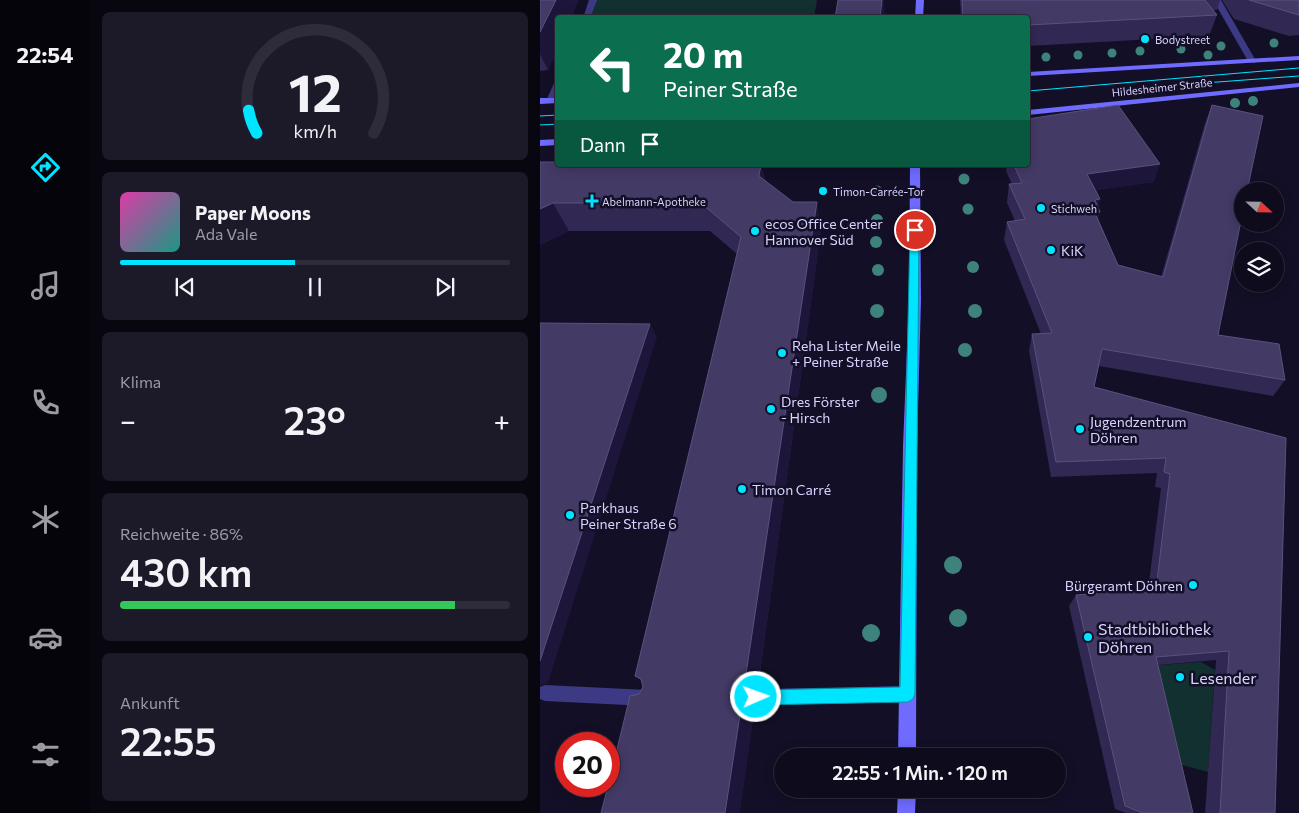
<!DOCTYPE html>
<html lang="de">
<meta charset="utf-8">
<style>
body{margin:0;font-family:Commissioner,sans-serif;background:#1c1929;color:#f1f3f6;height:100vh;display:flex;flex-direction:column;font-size:19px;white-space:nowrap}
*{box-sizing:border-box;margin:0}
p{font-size:16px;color:#9b9ba3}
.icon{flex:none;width:28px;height:28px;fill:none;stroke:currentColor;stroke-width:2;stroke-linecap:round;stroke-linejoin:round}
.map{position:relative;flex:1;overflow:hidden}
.details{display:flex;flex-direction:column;gap:12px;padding:12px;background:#08060f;width:450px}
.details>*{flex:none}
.banner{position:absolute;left:15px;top:15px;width:475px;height:152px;border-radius:5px;box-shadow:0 2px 12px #0003,0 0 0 1px #2e2b3b;background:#0b6e4f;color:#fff;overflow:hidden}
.needle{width:32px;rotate:112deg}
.buttons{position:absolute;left:694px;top:182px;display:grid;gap:10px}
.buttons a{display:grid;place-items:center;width:50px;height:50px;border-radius:50%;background:#0e0b1c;box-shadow:0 2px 12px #0003,0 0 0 1px #2e2b3b;font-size:25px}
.speed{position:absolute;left:15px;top:732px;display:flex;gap:10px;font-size:25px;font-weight:700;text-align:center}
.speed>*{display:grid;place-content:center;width:65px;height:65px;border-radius:50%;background:#0e0b1c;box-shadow:0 2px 12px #0003,0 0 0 1px #2e2b3b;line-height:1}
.speed .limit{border:8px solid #d22;background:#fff;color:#111}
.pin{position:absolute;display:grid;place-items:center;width:42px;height:42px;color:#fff;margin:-21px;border:2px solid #fff;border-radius:50%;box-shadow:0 1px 5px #0007}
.me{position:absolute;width:55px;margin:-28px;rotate:88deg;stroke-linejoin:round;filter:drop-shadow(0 0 4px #0008)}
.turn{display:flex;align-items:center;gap:18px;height:105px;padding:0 25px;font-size:22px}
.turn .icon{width:65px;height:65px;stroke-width:2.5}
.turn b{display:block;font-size:35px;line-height:42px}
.then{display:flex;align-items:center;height:48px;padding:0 25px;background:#0003;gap:10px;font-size:19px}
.big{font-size:38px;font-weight:600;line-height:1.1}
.details .tile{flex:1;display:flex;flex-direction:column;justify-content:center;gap:8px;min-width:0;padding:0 18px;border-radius:8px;background:#1c1929}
.details .dial{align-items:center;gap:0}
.dial svg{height:130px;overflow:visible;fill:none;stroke:#2e2b3b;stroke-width:7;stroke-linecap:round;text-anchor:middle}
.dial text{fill:#f1f3f6;stroke:none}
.song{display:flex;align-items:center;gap:15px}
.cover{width:60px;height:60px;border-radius:8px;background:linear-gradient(135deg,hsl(320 70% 55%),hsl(170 70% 35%))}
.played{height:5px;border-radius:2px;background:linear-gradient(90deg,#00e5ff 45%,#2e2b3b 45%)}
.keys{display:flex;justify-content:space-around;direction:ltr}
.heat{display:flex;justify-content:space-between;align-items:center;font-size:28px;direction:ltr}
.charge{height:8px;border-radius:4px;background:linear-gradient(90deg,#34c759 86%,#2e2b3b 0)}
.trip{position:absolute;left:234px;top:748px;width:292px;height:50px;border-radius:25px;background:#0e0b1c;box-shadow:0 2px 12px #0003,0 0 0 1px #2e2b3b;font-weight:600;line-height:50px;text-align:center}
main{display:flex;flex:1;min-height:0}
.dock{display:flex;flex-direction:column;width:90px;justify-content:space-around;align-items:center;background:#06040b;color:#9b9ba3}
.dock .icon{width:35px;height:35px}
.dock .selected{color:#00e5ff}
.dock b{font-size:22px;color:#f1f3f6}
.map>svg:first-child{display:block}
.green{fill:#12302f}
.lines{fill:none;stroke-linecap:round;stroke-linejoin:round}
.lane{fill:#3d3a85;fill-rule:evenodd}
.street{fill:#3d3a85;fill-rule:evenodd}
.secondary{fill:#6f6bff;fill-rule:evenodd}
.tram{stroke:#00e5ff;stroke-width:1}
.tree{fill:#3d827b}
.wall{fill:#312854}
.shaded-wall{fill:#1d163a}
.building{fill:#433a66;stroke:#5a527e}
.route{fill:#00e5ff;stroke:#0095a6}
.poi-dot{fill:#00e5ff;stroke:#130f26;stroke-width:2}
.labels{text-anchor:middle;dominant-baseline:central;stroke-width:5;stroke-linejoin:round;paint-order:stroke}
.far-poi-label{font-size:11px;fill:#d9d4ff;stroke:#130f26;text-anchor:start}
.far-street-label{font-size:11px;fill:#d9d4ff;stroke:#130f26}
.poi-label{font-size:14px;fill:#d9d4ff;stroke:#130f26;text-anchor:start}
.near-poi-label{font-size:16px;fill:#d9d4ff;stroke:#130f26;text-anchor:start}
</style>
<main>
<nav class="dock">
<b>22:54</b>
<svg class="icon selected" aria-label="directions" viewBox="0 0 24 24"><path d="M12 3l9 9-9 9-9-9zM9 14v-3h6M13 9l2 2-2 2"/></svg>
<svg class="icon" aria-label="music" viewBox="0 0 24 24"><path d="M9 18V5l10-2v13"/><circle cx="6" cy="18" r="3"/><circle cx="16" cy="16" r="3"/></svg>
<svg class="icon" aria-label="phone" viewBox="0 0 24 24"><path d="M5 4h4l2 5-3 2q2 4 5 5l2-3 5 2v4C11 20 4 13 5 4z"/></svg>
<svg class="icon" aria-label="climate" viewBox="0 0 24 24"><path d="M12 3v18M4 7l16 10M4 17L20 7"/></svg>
<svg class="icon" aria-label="car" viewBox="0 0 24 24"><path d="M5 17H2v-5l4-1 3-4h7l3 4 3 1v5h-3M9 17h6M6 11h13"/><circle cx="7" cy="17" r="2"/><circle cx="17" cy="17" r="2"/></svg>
<svg class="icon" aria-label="filters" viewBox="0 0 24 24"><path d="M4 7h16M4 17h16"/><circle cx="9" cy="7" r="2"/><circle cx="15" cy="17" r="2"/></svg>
</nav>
<section class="details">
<div class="tile dial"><svg viewBox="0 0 100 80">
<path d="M14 69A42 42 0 1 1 86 69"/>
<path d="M14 69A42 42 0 0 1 9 55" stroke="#00e5ff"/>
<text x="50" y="56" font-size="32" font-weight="700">12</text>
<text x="50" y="72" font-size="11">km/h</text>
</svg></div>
<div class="tile">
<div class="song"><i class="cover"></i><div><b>Paper Moons</b><p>Ada Vale</p></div></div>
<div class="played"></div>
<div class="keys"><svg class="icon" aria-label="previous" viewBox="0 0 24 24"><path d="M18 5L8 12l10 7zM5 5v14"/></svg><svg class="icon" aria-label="pause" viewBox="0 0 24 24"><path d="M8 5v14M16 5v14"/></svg><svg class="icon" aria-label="next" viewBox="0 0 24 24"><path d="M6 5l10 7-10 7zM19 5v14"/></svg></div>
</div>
<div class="tile"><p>Klima</p>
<div class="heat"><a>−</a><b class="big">23°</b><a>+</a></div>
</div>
<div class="tile"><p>Reichweite · 86%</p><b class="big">430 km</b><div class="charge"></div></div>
<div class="tile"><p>Ankunft</p><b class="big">22:55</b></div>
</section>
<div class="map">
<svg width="759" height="813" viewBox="0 0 759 813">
<rect width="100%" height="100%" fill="#130f26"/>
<g class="green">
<path d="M53 0H277L274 17 46 18Z"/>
<path d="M661 662 675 670 668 772 627 761 606 666Z"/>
</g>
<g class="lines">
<g class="lane">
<path d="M49 0H57L50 18H43Z"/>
<path d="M15 81H18V93L13 103H7L6 101Z"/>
<path d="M5 685 107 690 113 692 115 698 113 704 107 706 5 701 0 699V687Z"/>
<path d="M368 686 374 688 376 694 374 700 368 702 216 705 210 703 208 697 210 691 216 689Z"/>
</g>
<path class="street" d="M673 0H681L716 61 715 63 708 61Z"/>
<g class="secondary">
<path d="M376 0H384L383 18H375Z"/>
<path d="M759 56V60L488 76V72Z"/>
<path d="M759 83V87L488 115V110Z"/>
<path d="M0 98H18V103L0 104Z"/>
<path d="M18 139V145L0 146V140Z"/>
<path d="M370 165H380L381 300 377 446 376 756H358L363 446 369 300Z"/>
<path d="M358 789H376L375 813H357Z"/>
</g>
<g class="tram">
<path d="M637 85 759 76"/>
<path d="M488 91 759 68"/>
<path d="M0 116 18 115"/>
<path d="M0 125 18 124"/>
</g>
</g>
<g class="tree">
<circle cx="734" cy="43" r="4.5"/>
<circle cx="681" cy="46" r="4.5"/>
<circle cx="641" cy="49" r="4.5"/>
<circle cx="600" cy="51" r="4.5"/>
<circle cx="572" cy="53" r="4.5"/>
<circle cx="538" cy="55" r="4.5"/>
<circle cx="668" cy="55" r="4.5"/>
<circle cx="506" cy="57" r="4.5"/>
<circle cx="713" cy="101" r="5"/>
<circle cx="695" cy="103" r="5"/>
<circle cx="424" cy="179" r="5.5"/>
<circle cx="337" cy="191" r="5.5"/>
<circle cx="428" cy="209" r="5.5"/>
<circle cx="337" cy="220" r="6"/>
<circle cx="336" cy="242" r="6"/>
<circle cx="433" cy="267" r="6"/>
<circle cx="338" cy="270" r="6"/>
<circle cx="337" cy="311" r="7"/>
<circle cx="435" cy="311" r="7"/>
<circle cx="425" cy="350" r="7"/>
<circle cx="339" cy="395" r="8"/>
<circle cx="413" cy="565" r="9"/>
<circle cx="418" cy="618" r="9"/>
<circle cx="331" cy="633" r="9"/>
</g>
<g class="wall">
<path d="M0 0H38L31 18H18V48L8 70 0 71Z"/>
<path d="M420 0H680L677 10H673L677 15 669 36 488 46V18H421Z"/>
<path d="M682 0H759V35L749 36 694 19Z"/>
<path d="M672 105 678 335 745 380 733 396 559 366 554 387 746 438 735 813H665L676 660 618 665 653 813H586L575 809 529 606 536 595 608 590 621 488 615 487 617 473 511 477 489 351 492 334H501L464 240 467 222 475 221 467 203 469 184H472L466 171 467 165H488L614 182 556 190 560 199 558 208 560 212 558 220 578 265 621 277 665 123Z"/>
<path d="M0 162 18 165H59L60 166 221 165 225 181 281 230 218 687 209 689 206 696 207 699 215 707 99 694 103 687 101 680 95 676 197 254 170 231H29L0 245Z"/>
</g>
<g class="shaded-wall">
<path d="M16 0H38L31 18H18V48L8 70 0 54V32Z"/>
<path d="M341 0H344L345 18H340Z"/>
<path d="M620 164 614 182 543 192 547 174Z"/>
<path d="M221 165 227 191 219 176Z"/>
<path d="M560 199 557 213 560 212 555 230V200Z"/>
<path d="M277 202 281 230 218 687 209 689 206 696 207 699 215 707 200 813H185L193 684Z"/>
<path d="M13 203 29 231 0 245V209Z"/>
<path d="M110 324 117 337 8 683 0 686V661Z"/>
</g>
<g class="building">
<path d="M0 0H16L0 32Z"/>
<path d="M298 0H342L340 18H295Z"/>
<path d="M422 0H665L677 15 488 25V18H423Z"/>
<path d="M709 0H759V15Z"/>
<path d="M578 105 620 164 547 174 560 199 555 200 560 212 555 213 578 265 623 277 672 105 723 116 707 191H702V216L678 335 739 344 745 380 562 349 554 387 746 438 735 813H680L689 651 616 657 653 813H603L585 806 536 595 616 589 630 474 624 472 626 458 516 462 492 334 512 333 467 222 485 219 469 184 482 183 474 165H488V119Z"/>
<path d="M0 162H18V165H57L56 166 221 165 219 176 253 202H277L206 674 197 677 193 684 195 692 203 695 185 813H61L68 786H69V782L90 696 99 694 103 687 101 679 95 676 201 237 161 203H13L0 209Z"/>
<path d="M0 323 110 324 0 661Z"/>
</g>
<path class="route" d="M375 226 379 230 375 694 373 699 368 702 216 705 211 703 209 697 211 692 216 690 360 687 370 230Z"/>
<g class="poi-dot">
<circle cx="605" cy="39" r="5"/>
<circle cx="283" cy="191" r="5"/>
<path d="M49.5 193.5h5v5h5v5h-5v5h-5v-5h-5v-5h5z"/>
<circle cx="501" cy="208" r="5"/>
<circle cx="215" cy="231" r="5"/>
<circle cx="511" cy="250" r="5"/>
<circle cx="242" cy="353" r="5"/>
<circle cx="231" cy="409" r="5"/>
<circle cx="540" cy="429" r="5"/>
<circle cx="202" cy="489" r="5"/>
<circle cx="30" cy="515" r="5"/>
<circle cx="653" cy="585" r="5"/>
<circle cx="548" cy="637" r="5"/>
<circle cx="640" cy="677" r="5"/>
</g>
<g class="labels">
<g class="far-poi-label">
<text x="615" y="39">Bodystreet</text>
<text x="293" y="191">Timon-Carrée-Tor</text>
<text x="62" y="201">Abelmann-Apotheke</text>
<text x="511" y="208">Stichweh</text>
</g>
<g class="far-street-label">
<text transform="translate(622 87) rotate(-6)">Hildesheimer Straße</text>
</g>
<g class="poi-label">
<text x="225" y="223">ecos Office Center<tspan x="225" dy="16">Hannover Süd</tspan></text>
<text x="521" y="250">KiK</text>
<text x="252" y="345">Reha Lister Meile<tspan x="252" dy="16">+ Peiner Straße</tspan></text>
<text x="241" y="401">Dres Förster<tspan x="241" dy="16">- Hirsch</tspan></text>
<text x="550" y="421">Jugendzentrum<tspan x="550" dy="16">Döhren</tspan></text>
<text x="212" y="489">Timon Carré</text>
<text x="40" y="507">Parkhaus<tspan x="40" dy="16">Peiner Straße 6</tspan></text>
<text x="643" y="585" text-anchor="end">Bürgeramt Döhren</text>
</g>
<g class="near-poi-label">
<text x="558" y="628">Stadtbibliothek<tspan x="558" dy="18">Döhren</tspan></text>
<text x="650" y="677">Lesender</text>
</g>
</g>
</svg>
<div class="buttons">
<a><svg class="needle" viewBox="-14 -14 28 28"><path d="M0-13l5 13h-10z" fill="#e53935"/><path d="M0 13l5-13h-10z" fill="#9b9ba3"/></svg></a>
<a><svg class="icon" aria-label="layers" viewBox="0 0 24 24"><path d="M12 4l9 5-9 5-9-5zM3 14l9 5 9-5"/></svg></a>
</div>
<div class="speed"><div class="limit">20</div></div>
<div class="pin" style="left:375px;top:230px;background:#d93025"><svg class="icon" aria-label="arrive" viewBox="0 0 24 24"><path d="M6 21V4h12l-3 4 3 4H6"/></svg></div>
<svg class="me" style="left:216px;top:697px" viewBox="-20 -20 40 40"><circle r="17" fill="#00e5ff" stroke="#fff" stroke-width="3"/><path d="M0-11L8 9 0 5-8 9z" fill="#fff"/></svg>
<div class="trip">22:55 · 1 Min. · 120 m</div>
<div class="banner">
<div class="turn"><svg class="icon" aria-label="left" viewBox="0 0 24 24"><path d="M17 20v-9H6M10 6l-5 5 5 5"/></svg><div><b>20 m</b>Peiner Straße</div></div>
<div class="then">Dann<svg class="icon" aria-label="arrive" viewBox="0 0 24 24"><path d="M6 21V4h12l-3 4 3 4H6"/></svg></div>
</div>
</div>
</main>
